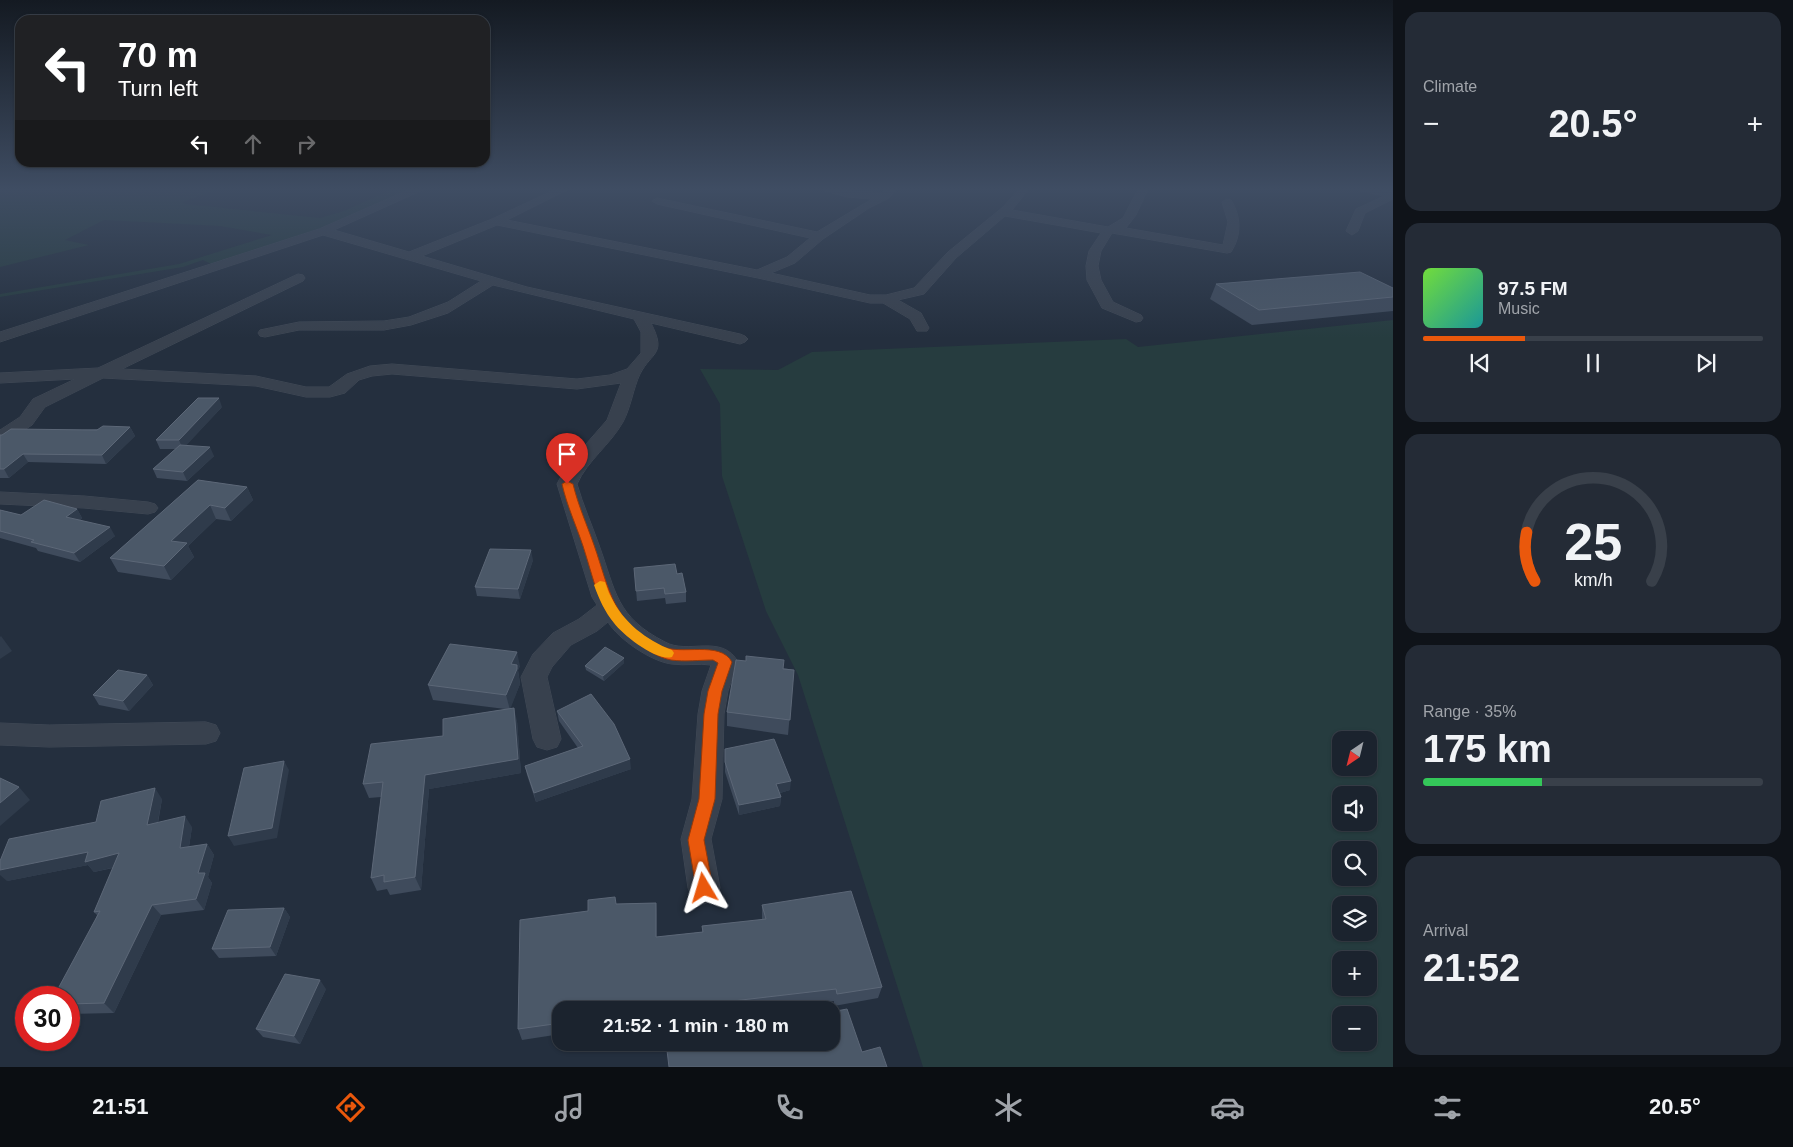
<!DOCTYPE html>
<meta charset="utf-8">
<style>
body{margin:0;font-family:Arial,sans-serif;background:#242b36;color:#f1f3f6;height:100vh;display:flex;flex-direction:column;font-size:19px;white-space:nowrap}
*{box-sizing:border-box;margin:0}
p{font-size:16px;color:#a0a4aa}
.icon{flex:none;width:28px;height:28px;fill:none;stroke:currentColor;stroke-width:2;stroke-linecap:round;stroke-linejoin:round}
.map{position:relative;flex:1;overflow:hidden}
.details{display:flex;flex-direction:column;gap:12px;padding:12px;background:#0f1319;width:400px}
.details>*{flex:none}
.top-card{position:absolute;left:15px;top:15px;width:475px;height:152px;border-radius:15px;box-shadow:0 1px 4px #0004,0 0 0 1px #39404a;background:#202124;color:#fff;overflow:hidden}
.needle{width:32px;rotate:215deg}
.fabs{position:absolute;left:1332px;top:731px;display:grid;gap:10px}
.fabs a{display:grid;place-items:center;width:45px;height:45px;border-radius:10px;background:#1b232e;box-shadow:0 1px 4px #0004,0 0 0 1px #39404a;font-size:25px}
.speed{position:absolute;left:15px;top:986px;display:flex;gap:10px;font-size:25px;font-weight:700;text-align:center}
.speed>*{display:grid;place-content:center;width:65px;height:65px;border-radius:50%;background:#1b232e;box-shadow:0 1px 4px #0004,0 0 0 1px #39404a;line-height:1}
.speed .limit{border:8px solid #d22;background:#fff;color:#111}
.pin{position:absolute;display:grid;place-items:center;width:42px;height:42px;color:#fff;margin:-51px -21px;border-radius:50% 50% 50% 0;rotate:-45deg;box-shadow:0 0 5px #0007}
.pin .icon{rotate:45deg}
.me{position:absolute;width:55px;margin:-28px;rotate:353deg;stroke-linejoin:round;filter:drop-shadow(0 0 4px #0008)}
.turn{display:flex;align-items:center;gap:18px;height:105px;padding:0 20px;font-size:22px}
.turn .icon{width:65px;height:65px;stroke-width:2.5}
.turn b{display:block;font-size:35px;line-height:42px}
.lanes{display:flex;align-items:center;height:48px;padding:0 20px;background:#0003;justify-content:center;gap:25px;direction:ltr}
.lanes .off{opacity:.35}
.big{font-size:38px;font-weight:600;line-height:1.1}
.details .tile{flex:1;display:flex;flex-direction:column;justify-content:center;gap:8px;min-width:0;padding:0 18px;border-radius:15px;background:#242b36}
.details .dial{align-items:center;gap:0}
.dial svg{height:130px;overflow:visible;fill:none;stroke:#39404a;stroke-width:7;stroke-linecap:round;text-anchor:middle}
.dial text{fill:#f1f3f6;stroke:none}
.song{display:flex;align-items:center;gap:15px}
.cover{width:60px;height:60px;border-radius:8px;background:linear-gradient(135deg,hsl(100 70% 55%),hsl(180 70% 35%))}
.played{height:5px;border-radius:2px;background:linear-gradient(90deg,#ea580c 30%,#39404a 30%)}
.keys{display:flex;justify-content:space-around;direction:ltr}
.heat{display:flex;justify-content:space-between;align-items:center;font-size:28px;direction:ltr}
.charge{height:8px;border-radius:4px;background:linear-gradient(90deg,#34c759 35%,#39404a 0)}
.trip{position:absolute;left:552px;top:1001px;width:288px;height:50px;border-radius:15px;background:#1b232e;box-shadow:0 1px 4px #0004,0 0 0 1px #39404a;font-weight:600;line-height:50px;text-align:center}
.tabs{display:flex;height:80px;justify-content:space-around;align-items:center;background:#0b0e12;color:#a0a4aa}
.tabs .icon{width:35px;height:35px}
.tabs .selected{color:#ea580c}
.tabs b{font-size:22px;color:#f1f3f6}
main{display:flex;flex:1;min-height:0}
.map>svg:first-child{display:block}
.green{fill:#263c3f;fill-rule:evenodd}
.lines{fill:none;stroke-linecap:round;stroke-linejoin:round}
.street-casing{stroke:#414a57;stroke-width:1}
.street{fill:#38414e;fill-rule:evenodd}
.wall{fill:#3f4b5c}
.shaded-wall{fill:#2f3b4b}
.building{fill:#4b5868;stroke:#5c6777}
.route{fill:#ea580c;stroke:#983908}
.slow{fill:#f59e0b}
</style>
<main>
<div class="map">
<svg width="1393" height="1067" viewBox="0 0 1393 1067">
<rect width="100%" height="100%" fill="#242f3e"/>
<g class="green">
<path d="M0 189H220L182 202 185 204 320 218 344 211 393 189H415C350 220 282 242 213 265L203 260 183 267 0 297V294L179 264 272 235 220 226 104 220 65 240 89 245 0 267Z"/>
<path d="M1393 320V1067H923L798 675 766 611 722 476 720 404 700 369 778 370 812 352 1126 339 1138 347ZM1341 740H1369V768H1341ZM1341 795H1369V822H1341ZM1341 850H1369V878H1341ZM1341 905H1369V932H1341ZM1341 960H1369V988H1341ZM1341 1015H1369V1042H1341Z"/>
</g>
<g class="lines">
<defs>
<g id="street">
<path d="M411 189H425L334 230 409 252 492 219 556 189H569L507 220 757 270 787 257 810 238 657 204 652 201 657 198 817 232 872 199 847 197 825 191 824 189 882 193 886 189H897L889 198 869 208 823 239 795 263 771 273 870 295H886L914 288 948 252 1003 207 1019 189H1029L1012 210 1108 227 1123 218 1138 189H1148L1136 215 1126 228 1223 245 1228 222 1222 202 1227 199 1231 200C1241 216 1242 235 1231 252L1227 253 1112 233 1101 251 1098 266 1101 280 1113 302 1141 315 1143 318 1141 321 1136 322 1102 308 1087 280 1086 266 1089 251 1101 233 1005 216 956 258 924 294 898 300 921 313 929 328 927 331H917L910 319 883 303H870L758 278 497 225 422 256 527 287 740 334 745 336 748 339 745 342 740 344 651 323C667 355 652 351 640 374 633 389 631 407 623 422 610 445 588 460 577 484 583 505 592 525 599 545 616 592 616 617 665 642 688 655 722 633 738 662L728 691 724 714 722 799 711 839 720 888 715 899 704 904 693 899 688 888 681 839 692 799 698 714 702 691 711 665C699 663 685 666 672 664 652 662 618 639 608 622L597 631 571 645 552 667 547 677 561 739 557 747 547 750 537 747 533 739 521 677 533 654 553 633 579 619 597 605 592 597 557 484 566 467 607 420 621 383 577 389 392 374 372 376 359 380 345 393 330 397H306L256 386 103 378 45 407 32 425 6 442 0 443V430L20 417 33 399 75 379 0 383V373L98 368 298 274 303 275 305 278 303 281 122 369 256 376 306 387H329L347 374 370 366 392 364 577 379 610 375 627 369 641 353V332L634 319 493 285 448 313 411 325 384 330H299L265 337 260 336 258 333 260 330 299 322 384 321 409 317 448 302 481 281 323 235 0 342V332L319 229Z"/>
<path d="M1360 189 1391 191 1393 192V199L1365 213 1358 231 1352 235 1346 231 1356 209 1384 196 1361 191Z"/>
<path d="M0 492 84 496 148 502 155 504 158 508 155 512 148 514 84 508 0 504Z"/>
<path d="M206 722 216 725 220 733 216 741 206 744 49 747 0 745V723L49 725Z"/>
</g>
</defs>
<use href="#street" class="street-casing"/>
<use href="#street" class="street"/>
</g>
<g class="wall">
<path d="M1216 284 1393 288V311L1252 325 1210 299Z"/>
<path d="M222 407 186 445 214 456 187 481 157 478 153 469 176 449H160L156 440Z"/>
<path d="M130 427 135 436 106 464 28 462 9 478H0V435Z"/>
<path d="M198 480 247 487 253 500 231 521 216 519 188 546 194 557 171 580 118 572 110 558Z"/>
<path d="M77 509 82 518 80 520 115 536 80 562 38 551 36 548 0 538V510L21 515Z"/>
<path d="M533 560 520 599 477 596 475 587Z"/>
<path d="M634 568 677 574 686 592V602L666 604 665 598 637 601Z"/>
<path d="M746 661 794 670 788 735 727 726V712Z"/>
<path d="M624 663 604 681 586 670 585 666Z"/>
<path d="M520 666 518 670 520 684 510 708 517 721 521 773 429 789 421 890 390 895 387 889 377 891 371 878 381 797 369 798 363 784 443 736 505 709 433 700 428 685Z"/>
<path d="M147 675 153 685 129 711 99 705 93 695Z"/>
<path d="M557 711 631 769 536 802 527 775 525 766 578 748 559 721Z"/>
<path d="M725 749 790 790 780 793 781 797 780 806 739 815 725 772Z"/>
<path d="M162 799 158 823 192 827 189 847 207 844 214 855 208 877 212 883 204 910 161 915 114 1013 69 1014V998L97 915 94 912 113 868 94 872 88 865 7 881 96 822Z"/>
<path d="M656 903 657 937 702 932V926L762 920V905L882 987 878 998 834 1006V1001L753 1010H561V1034L522 1040 518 1029 588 911 616 904Z"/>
<path d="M284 908 290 917 276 956 219 958 212 949Z"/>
<path d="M326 989 300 1044 263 1037 256 1029Z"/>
</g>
<g class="shaded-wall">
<path d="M219 398 222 407 183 449 179 440Z"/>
<path d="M130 427 135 436 106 464 102 455Z"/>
<path d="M210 447 214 456 187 481 183 472Z"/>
<path d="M23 454 28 462 9 478 4 469Z"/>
<path d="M247 487 253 500 231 521 225 508Z"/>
<path d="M210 505 216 519 188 546 194 557 171 580 164 566 171 541Z"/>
<path d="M77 509 82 518 71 526 66 517Z"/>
<path d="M110 527 115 536 80 562 74 553Z"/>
<path d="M531 550 533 560 520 599 518 589Z"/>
<path d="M1 636 12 651 0 659V637Z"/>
<path d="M517 652 520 666 518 670 520 684 510 710 506 695 511 664Z"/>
<path d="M624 658V663L604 681 603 676Z"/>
<path d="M147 675 153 685 129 711 123 701Z"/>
<path d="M514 708 517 721 521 773 429 789 421 890 415 877 425 775Z"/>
<path d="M630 759 631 769 536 802 534 793Z"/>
<path d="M284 761 289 770 277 838 234 846 228 836Z"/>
<path d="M791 781 790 790 776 794V784Z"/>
<path d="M19 787 30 800 0 826V803Z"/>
<path d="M155 788 162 799 155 836 147 825Z"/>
<path d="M781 797 780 806 739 815V805Z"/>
<path d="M185 816 192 827 187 859 180 848Z"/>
<path d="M207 844 214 855 208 877 212 883 204 910 196 899 198 873Z"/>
<path d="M88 852 119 853 128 864 94 872 88 865 7 881 0 875V870Z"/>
<path d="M656 903 657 915V949L656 937Z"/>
<path d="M152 905 161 915 114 1013 104 1003Z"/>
<path d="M284 908 290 917 276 956 270 947Z"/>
<path d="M320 980 326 989 300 1044 294 1036Z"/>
</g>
<g class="building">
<path d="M1360 272 1393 288V297L1259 310 1216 284Z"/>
<path d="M198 398H219L179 440H156Z"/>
<path d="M103 426 130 427 102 455 23 454 4 469H0V435H2L11 429 97 430Z"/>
<path d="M180 445 210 447 183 472 153 469Z"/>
<path d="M198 480 247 487 225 508 210 505 171 541 187 543 164 566 110 558Z"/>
<path d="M44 500 77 509 66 517 110 527 74 553 31 542 34 540 0 531V510L21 515Z"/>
<path d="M490 549 531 550 518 589 475 587Z"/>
<path d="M675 564 677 574 682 573 686 592 665 594 664 588 636 591 634 568Z"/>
<path d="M450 644 517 652 511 664 517 665V669L506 695 428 685Z"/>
<path d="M605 647 624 658 603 676 585 666Z"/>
<path d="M746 656 784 660 783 669 794 670 790 720 727 712 736 660 746 661Z"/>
<path d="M118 670 147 675 123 701 93 695Z"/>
<path d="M591 694 614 724 630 759 534 793 525 766 583 746 557 711Z"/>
<path d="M514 708 518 759 425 775 415 877 384 882V875L371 878 383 782 363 784 371 744 443 736V719Z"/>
<path d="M774 739 791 781 776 784 781 797 739 805 725 762V749Z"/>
<path d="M284 761 272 828 228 836 244 768Z"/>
<path d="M0 778 19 787 0 803Z"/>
<path d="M155 788 147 825 185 816 180 848 207 844 198 873H205L196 899 152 905 104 1003 69 1004V998H53L100 911 94 912 119 853 85 862 88 852 0 870V861L9 839 96 822 101 801Z"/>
<path d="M851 891 882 987 837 994 836 989 707 1004 708 1010H561V1023L518 1029 520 920 588 911V900L615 897 616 904 656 903V937L703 932 702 926 766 919 762 905Z"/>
<path d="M284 908 270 947 212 949 228 910Z"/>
<path d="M285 974 320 980 294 1036 256 1029Z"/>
<path d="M847 1009 862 1052 880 1047 887 1067H669L666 1042H831V1012Z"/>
</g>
<linearGradient id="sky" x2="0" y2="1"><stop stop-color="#141a22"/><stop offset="0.56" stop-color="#3f4d63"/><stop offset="1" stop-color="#3f4d63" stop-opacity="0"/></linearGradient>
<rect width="1393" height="338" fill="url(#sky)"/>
<path class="route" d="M567 481 573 484C578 505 587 525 594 545 610 591 612 622 661 646 681 656 720 640 732 662L722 691 718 714 715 799 704 840 713 888 710 893 704 896 698 893 696 888 688 840 699 799 704 714 708 691 718 663 713 660C700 660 685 662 671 660 660 658 649 651 640 645 599 618 597 589 583 546 576 525 567 506 562 484Z"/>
<path class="slow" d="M600 581 605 582C607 587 608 592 611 597 623 622 646 640 672 650L674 653 672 657C657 662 623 635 614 623 605 612 599 599 594 585Z"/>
</svg>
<div class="fabs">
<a><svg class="needle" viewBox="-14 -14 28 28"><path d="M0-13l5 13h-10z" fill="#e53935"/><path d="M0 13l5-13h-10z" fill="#a0a4aa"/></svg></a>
<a><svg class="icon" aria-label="sound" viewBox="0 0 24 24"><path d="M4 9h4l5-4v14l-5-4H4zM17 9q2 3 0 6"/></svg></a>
<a><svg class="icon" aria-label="search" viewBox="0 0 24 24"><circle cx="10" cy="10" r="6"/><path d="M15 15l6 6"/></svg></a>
<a><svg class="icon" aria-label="layers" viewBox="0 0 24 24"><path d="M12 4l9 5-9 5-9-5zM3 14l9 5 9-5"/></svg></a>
<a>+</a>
<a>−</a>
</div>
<div class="speed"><div class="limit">30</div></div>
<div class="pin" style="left:567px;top:484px;background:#d93025"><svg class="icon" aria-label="arrive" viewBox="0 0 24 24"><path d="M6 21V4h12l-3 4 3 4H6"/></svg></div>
<svg class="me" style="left:704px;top:888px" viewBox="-20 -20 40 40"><path d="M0-17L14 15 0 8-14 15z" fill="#ea580c" stroke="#fff" stroke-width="4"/></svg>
<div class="trip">21:52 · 1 min · 180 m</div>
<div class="top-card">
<div class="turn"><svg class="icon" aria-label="left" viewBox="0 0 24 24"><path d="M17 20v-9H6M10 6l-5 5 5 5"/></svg><div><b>70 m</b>Turn left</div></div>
<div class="lanes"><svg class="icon" aria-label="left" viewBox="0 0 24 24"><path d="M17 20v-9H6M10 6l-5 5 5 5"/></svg><svg class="icon off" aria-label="ahead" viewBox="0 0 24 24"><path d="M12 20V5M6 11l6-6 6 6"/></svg><svg class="icon off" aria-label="right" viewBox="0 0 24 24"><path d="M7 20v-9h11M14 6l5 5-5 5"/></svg></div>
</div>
</div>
<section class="details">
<div class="tile"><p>Climate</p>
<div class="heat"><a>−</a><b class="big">20.5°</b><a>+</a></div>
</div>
<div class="tile">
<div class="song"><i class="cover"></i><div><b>97.5 FM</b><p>Music</p></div></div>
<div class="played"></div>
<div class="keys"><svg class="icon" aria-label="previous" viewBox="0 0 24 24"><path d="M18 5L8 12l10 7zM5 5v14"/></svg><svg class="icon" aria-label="pause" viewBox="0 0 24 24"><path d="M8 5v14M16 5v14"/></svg><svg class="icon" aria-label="next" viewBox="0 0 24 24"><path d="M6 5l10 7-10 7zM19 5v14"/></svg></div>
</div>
<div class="tile dial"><svg viewBox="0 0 100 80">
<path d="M14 69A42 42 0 1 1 86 69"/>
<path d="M14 69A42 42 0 0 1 9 39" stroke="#ea580c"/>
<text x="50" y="56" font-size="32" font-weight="700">25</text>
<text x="50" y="72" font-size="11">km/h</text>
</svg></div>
<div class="tile"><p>Range · 35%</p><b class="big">175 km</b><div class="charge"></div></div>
<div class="tile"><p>Arrival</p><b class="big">21:52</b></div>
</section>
</main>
<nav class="tabs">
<b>21:51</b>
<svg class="icon selected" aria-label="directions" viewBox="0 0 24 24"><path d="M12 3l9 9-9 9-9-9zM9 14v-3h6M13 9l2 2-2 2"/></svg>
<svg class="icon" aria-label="music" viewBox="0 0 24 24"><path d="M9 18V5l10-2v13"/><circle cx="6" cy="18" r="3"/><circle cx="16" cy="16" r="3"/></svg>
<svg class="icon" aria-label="phone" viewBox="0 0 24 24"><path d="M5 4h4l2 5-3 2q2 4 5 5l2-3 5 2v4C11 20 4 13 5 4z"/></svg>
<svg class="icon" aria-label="climate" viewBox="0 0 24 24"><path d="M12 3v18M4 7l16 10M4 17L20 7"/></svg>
<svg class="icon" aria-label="car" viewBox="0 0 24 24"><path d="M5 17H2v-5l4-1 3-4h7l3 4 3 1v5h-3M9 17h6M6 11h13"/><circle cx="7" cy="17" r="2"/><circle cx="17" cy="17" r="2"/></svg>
<svg class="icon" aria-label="filters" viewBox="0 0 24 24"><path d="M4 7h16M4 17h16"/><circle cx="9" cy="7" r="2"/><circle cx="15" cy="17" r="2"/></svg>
<b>20.5°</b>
</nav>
